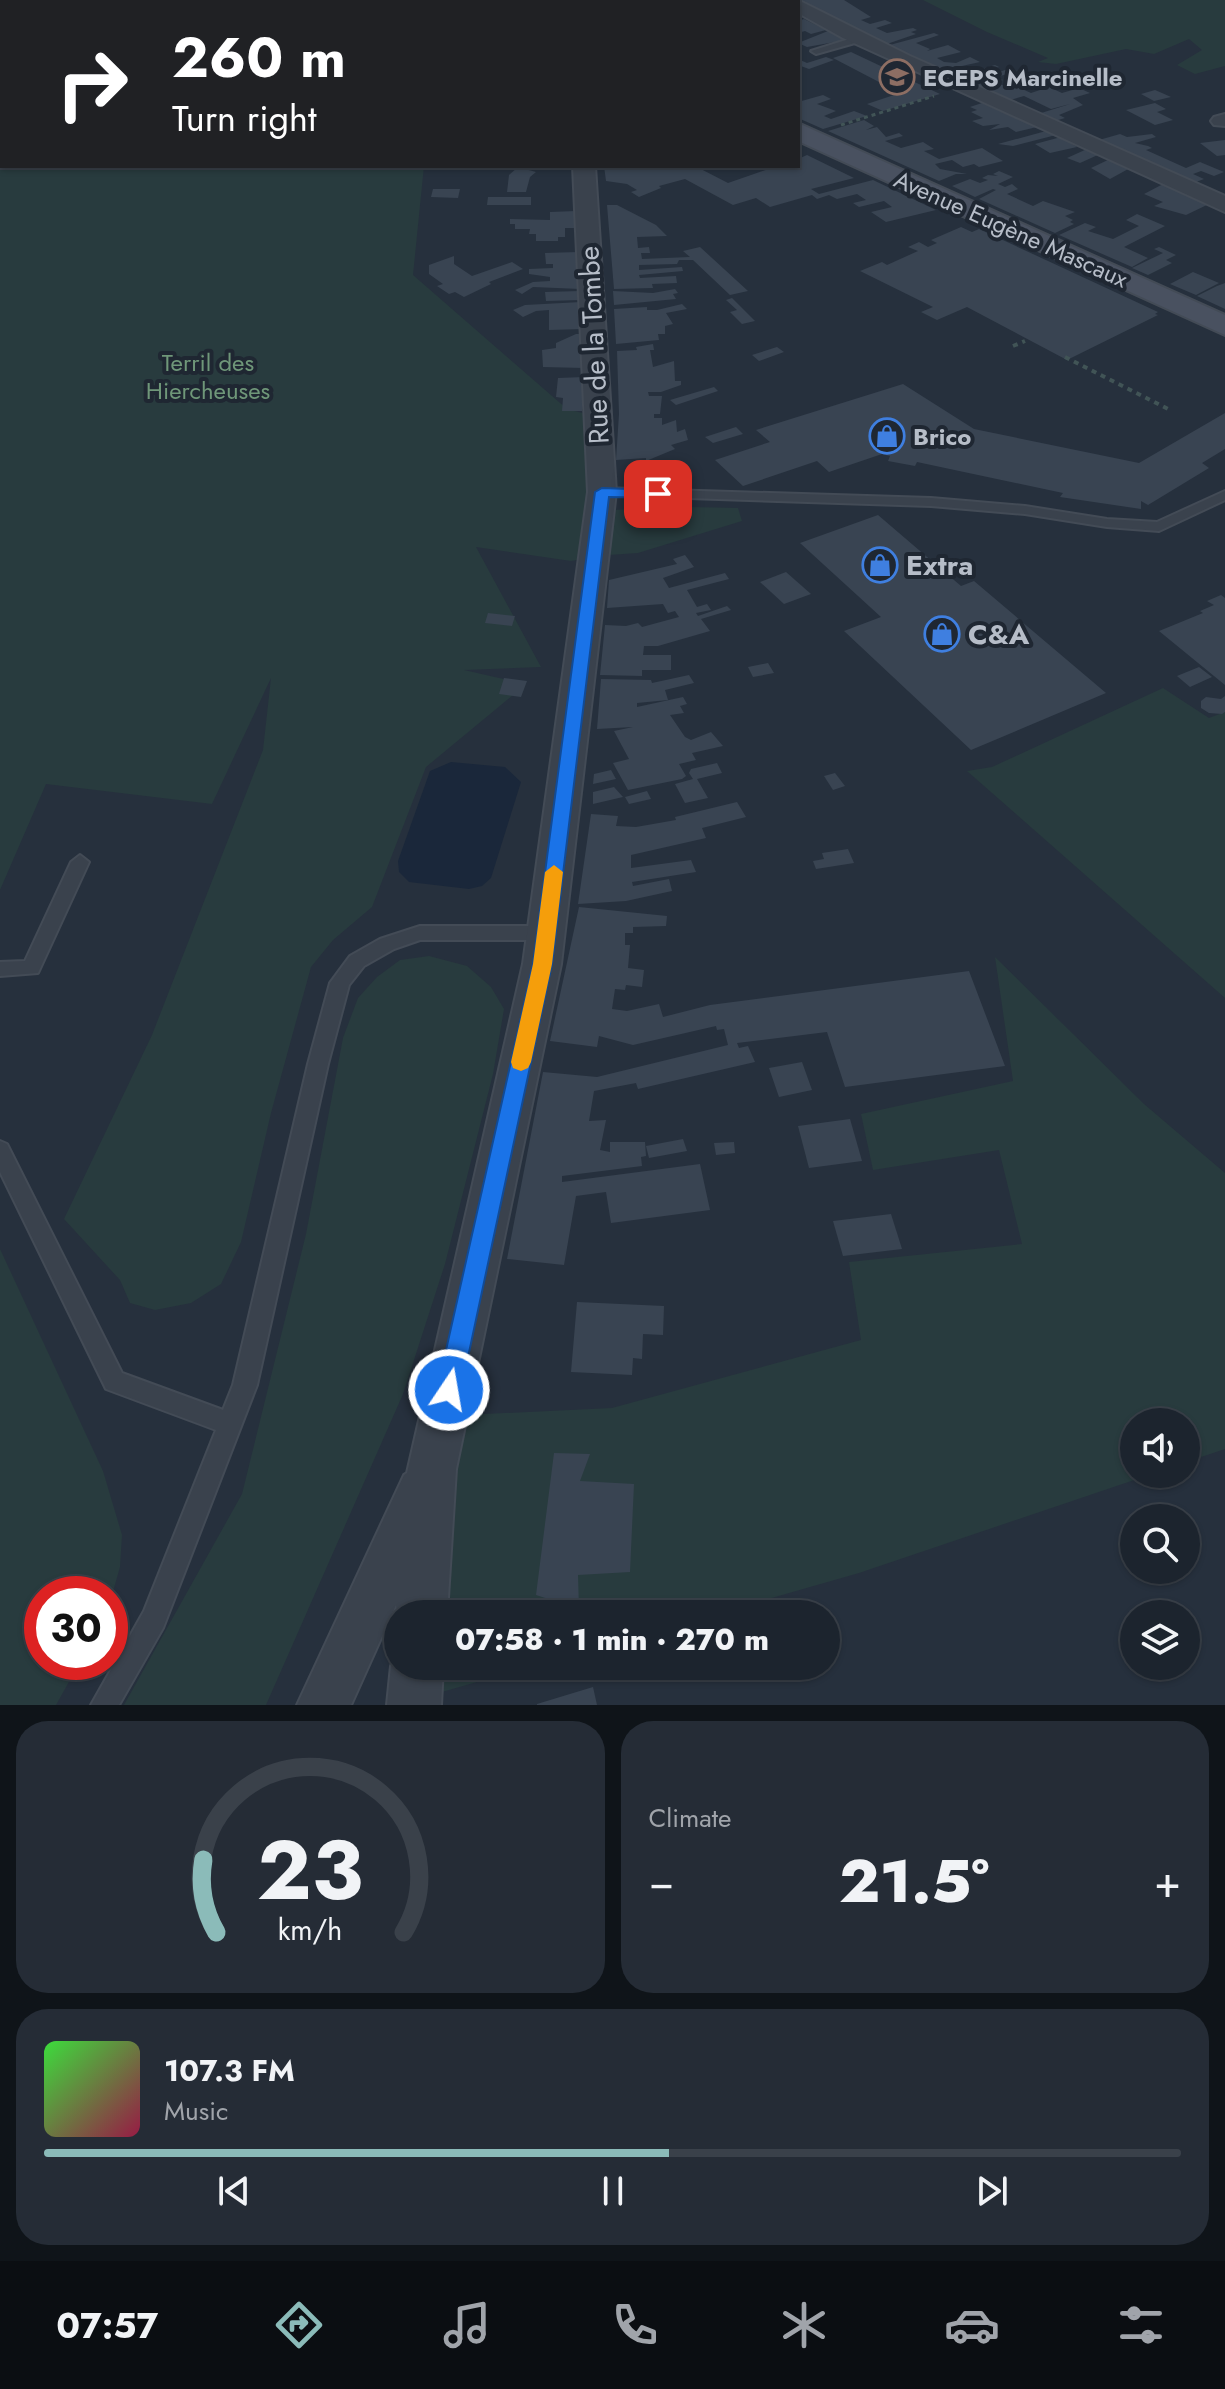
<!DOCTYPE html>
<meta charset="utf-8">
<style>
body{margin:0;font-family:Jost,sans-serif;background:#252c36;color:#f1f3f6;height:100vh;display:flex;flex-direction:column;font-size:30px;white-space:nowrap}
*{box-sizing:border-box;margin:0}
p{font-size:26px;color:#a0a4aa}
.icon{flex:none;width:44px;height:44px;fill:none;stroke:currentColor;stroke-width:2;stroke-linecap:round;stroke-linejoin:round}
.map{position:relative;height:1705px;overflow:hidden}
.drawer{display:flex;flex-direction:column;gap:16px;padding:16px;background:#0f1419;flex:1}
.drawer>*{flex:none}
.top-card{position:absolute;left:0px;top:0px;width:800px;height:168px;box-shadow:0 2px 6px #0004,0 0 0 2px #3a414a;background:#202124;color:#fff;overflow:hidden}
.buttons{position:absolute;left:1120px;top:1408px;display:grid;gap:16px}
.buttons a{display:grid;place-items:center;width:80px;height:80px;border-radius:50%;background:#1c242e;box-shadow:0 2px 6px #0004,0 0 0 2px #3a414a;font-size:40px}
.speed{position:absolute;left:24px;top:1576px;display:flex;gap:16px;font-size:40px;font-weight:700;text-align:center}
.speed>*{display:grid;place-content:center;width:104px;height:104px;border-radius:50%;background:#1c242e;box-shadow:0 2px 6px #0004,0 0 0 2px #3a414a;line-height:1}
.speed .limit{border:12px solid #d22;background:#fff;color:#111}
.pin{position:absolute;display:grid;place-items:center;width:68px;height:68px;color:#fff;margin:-34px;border-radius:16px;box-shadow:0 4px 12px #0006}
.me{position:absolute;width:88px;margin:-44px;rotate:12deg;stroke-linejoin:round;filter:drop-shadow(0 0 6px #0008)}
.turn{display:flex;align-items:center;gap:28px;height:168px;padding:0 40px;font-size:36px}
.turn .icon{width:104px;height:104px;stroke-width:2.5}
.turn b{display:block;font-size:56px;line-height:68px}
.big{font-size:60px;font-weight:800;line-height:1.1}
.drawer .widget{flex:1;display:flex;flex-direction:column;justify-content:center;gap:12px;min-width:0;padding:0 28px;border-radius:32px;background:#252c36}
.drawer .dial{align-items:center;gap:0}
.dial svg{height:208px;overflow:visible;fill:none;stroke:#3a414a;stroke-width:7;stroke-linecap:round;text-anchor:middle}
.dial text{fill:#f1f3f6;stroke:none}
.song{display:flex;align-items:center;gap:24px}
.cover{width:96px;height:96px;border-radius:12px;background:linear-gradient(135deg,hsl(120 70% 55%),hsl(340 70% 35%))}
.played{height:8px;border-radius:4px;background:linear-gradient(90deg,#8bbbb9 55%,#3a414a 55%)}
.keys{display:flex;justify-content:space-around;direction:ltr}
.heat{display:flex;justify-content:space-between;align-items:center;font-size:44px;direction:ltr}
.drawer .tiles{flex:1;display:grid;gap:16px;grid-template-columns:1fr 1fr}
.widget:last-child{grid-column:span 2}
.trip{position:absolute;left:384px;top:1600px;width:456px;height:80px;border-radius:40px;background:#1c242e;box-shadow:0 2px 6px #0004,0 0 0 2px #3a414a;font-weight:800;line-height:80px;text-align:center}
.tab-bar{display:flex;height:128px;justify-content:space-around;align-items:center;background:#0b0e12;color:#a0a4aa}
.tab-bar .icon{width:56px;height:56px}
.tab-bar .on{color:#8bbbb9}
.tab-bar b{font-size:36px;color:#f1f3f6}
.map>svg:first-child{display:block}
.green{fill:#283b3e}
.water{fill:#1a273a}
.building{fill:#394452}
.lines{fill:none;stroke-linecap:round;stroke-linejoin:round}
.service-casing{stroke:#434b56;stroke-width:4}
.minor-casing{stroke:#434b56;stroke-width:4}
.secondary-casing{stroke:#434b56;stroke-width:4}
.path-far1{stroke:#415456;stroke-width:3;stroke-dasharray:4 4;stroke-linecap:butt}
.path{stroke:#415456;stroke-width:4;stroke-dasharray:5 5;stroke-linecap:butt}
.service{fill:#3a424d;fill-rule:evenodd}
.minor{fill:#3a424d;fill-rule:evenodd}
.secondary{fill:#495160;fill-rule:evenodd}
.route{fill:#1a73e8;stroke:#114b97;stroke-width:2}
.slow{fill:#f59e0b}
.labels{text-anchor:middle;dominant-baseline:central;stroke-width:8;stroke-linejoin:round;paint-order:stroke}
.far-poi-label{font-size:24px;font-weight:bold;fill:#b6bdc8;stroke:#1f2732;text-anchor:start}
.far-street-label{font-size:24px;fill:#b6bdc8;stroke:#1f2732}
.far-park-label{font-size:24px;fill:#6f9779;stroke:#1f2732}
.street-label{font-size:28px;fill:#b6bdc8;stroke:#1f2732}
.poi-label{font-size:28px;font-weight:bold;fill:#b6bdc8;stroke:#1f2732;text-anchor:start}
</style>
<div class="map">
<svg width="1225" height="1705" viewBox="0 0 1225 1705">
<rect width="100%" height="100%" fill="#26303d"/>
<g class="green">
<path d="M0 0 344 2H2V166H424L413 275 567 409 598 417 594 557 571 561 476 547 541 667 464 670 512 681 513 695 426 767 372 907 333 940 311 967 271 1113 241 1242 221 1284 191 1303 155 1310 130 1303 120 1280 64 1219 152 1035 263 750 271 678 212 804 46 784 0 890Z"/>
<path d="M923 0H1225V66L1195 74 1177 65 1202 50 1189 39 1154 54 1126 49 1056 64 1038 62 1048 58 987 32Z"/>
<path d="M691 507 738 508 742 521 638 553 609 555 612 510Z"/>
<path d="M1163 688 1209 718 1225 712V998L967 771 992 767Z"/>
<path d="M429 956 467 966 491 987 504 1009 493 1074 445 1264 403 1394 266 1705H124L242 1494 306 1234 343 1038 358 998 377 977 400 960Z"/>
<path d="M995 957 1144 1104 1225 1173V1449L1186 1462V1422H1134V1474H1152L859 1573 716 1614H421L443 1416 612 1408 861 1340 849 1262 1022 1244 999 1150 873 1170 861 1114 1013 1081Z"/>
<path d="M0 1249 103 1471 122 1535 120 1567 110 1602V1594H42V1662H80L56 1705H0Z"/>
<path d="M417 1666H533L414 1700Z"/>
</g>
<path class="water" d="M451 762 505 767 521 782 491 878 482 886 469 889 409 882 399 872 398 861 430 771Z"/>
<g class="building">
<path d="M802 0H844L871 17 861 20 870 24 885 20 892 23 876 28 887 33 913 28 917 30 911 32 916 34 884 45Z"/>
<path d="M804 19 826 30 811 34 805 31 798 33V21Z"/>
<path d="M828 31 846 40 807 47 798 43Z"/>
<path d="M934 33 939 35 916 43 930 49 927 51 948 45 961 52 937 58 944 62 956 63 970 57 980 62 939 71 886 46Z"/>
<path d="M851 52 940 94 883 111 867 104 900 93 833 58Z"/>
<path d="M826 57 834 60 809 69 798 65V59L807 63Z"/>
<path d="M995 65 999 67 987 71 993 74 1008 69 1014 72 997 77 1003 80 996 83 1002 85 1020 88 1031 93 1049 87 1062 93 1079 88 1090 93 1073 98 1083 105 1059 115 1065 118 1055 121 1038 114 1070 104 1051 109 1024 96 1007 101 944 73 964 67 974 66 981 69Z"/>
<path d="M1155 90 1162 93 1171 97 1154 101 1141 94Z"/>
<path d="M823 95 831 99 817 104 836 111 824 116 831 119 854 111 867 116 823 129 798 118V102Z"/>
<path d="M982 103 1002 112 1037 127 1016 132 1008 127 989 130 1000 124 983 126 972 121 983 118 971 112 977 110 970 107Z"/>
<path d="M1155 103 1166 109 1157 112 1173 120 1155 125 1126 110Z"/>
<path d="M864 120 874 126 866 130 877 127 886 137 899 133 903 136 885 141 901 148 923 142 934 149 924 151 939 159 982 148 1003 161 979 167 974 164 963 167 952 160 935 164 940 169 967 174H956L939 181 828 131Z"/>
<path d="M1046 131 1056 135 1013 146 998 144Z"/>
<path d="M1120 134 1127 137 1152 134 1156 137 1135 143 1148 146 1152 148 1146 150 1186 168 1200 162 1224 172 1214 176 1201 171 1193 174 1204 179 1196 182 1099 140Z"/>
<path d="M1061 137 1077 147 1050 153 1035 144Z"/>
<path d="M1225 140V155L1217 156 1200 143Z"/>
<path d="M1087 149 1100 154 1080 163 1067 158Z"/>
<path d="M807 155 854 178 811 189 819 194 873 180 936 210 886 222 871 212 892 207 884 201 859 207 853 203 866 200 857 194 837 199 829 195 817 199 812 195 770 207 756 198 733 205 685 179 659 186 661 188 639 197 631 192 637 190 627 184 606 181 604 166H695L728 183 777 166H798V159Z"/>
<path d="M1110 159 1130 168 1110 179 1091 168Z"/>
<path d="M518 167 536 172 530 177 526 192H507L509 175Z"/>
<path d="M999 171 1013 177 998 184 1005 187 1012 184 1018 189 1007 194 1033 206 1043 201 1075 212 1065 216 1073 220 1070 222 1074 224 1055 233 979 199 996 190 993 189 975 197 952 186 970 179 980 183 988 180 982 178 988 175 998 176 993 174Z"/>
<path d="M1165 183 1211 203 1186 215 1154 206 1163 202 1144 194Z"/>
<path d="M433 189H460L458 198 431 197Z"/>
<path d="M488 197H531V205H487Z"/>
<path d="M607 205H617L656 225 667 236 637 237 638 248 649 247 650 253H641L642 259 690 257 683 251 700 247 748 291 730 295 693 260H679L677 264 639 265V270L682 267 683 271 639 275 640 278 676 276 677 283 652 284 653 288 614 289Z"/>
<path d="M576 211 575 228H565V237H558V241H536V234H529L530 229H515V224H510V219L550 220V212Z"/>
<path d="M1137 214 1165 226 1124 247 1148 258 1132 267 1059 235 1085 223 1096 227 1088 231 1113 239 1139 226 1126 220Z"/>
<path d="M961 227 972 232 979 229 1158 312 1155 314 1158 315 1067 360 967 307 937 320 921 312 933 307 860 271 882 262 887 265 918 251 908 247 919 242 928 247 937 243 931 240Z"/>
<path d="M1159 247 1176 255 1166 260 1172 263 1148 275 1132 268 1163 253 1154 249Z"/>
<path d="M578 252 580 289 533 287 522 294 515 290 533 282 550 281V277L529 274V269L553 268V264H546L545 253Z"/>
<path d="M454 256V264L472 276 512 262 523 269 489 282 491 284 464 297 455 292 449 294 437 286 443 284 429 274V265Z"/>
<path d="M1193 272 1219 283 1196 295 1170 284Z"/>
<path d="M1225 283V309L1197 296 1217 286Z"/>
<path d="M675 289 678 293 673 294 676 299 614 305 613 291 653 293Z"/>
<path d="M580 291 581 300 546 301 545 292Z"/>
<path d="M732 298 755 321 742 324 730 312 737 310 726 300Z"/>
<path d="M581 302 583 329 549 330V310L536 311 523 317 513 310 525 305Z"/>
<path d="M682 304 687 309 666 313 673 324 665 326V334H658L659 340 616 344 614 309 647 307V310H657Z"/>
<path d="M576 334H583L584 368 543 367 542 350 556 348V343Z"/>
<path d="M653 344 654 350H650L653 367 674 361 675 381H681V385L661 392H648L649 396H662L660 414H654V418H662V425L676 420 677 432 685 429 688 440 671 445 675 449 646 461V458L616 460 619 414 617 351 637 350 636 347Z"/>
<path d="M777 347 784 352 759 361 752 355Z"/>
<path d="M584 377 582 411H562L563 398 556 397 558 378Z"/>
<path d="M903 384 974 429 1139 463 1225 413V449L1202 463 1209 468 1148 505 1141 501V509L1060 497 1063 493 917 462 915 466 888 461 890 456 882 454 829 472 817 461 743 486 715 460 770 442 756 430Z"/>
<path d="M714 387 718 391 676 405 670 400Z"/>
<path d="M736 427 743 434 713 443 705 437Z"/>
<path d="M878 515 961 586 974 581 1106 693 971 750 844 631 881 617 800 543Z"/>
<path d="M685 555 694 567 663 578 669 588 725 573 729 579 687 590 697 607 707 604 711 610 696 613 698 616 727 606 731 610 701 619 710 631 658 646H644L643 655H671V670H642V676L600 675 605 625 626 626 638 623 642 627 679 617 675 611 668 613 663 604 607 608 609 580 677 564 673 559Z"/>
<path d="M786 572 811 594 784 604 760 582Z"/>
<path d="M1221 595 1225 598V685L1159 631 1203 613 1200 611 1214 605 1207 601Z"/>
<path d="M488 613 515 616 512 626 485 623Z"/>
<path d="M768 663 774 673 753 677 748 667Z"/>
<path d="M1199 667 1212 677 1190 687 1177 676Z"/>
<path d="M689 675 694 683 665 690 668 700 637 703V707L683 697 687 704 680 706 684 713 670 715 685 737 691 740 711 732 723 746 692 753 696 760 679 764 686 776 682 779 628 790 613 763 629 759 614 731 633 727 597 729 601 679 651 680 652 683Z"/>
<path d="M504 678 527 681 521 697 499 694Z"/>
<path d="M1225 696V712L1222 714 1209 713 1201 708V701L1206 697 1221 699Z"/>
<path d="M717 763 722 773 697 779 708 798 685 803 675 784 693 779 689 773 691 769Z"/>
<path d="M611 770 616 779 593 784 594 774Z"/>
<path d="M835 773 845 786 833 790 824 776Z"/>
<path d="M614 787 623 797 593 804V792Z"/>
<path d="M647 791 651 799 629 804 625 797Z"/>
<path d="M737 802 746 817 702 828 706 838 631 855V868L691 860 696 872 632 882 633 886 669 879 672 891 626 901 578 904 591 814 618 816 616 826 636 827 676 820 675 817Z"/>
<path d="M848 849 854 863 816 869 813 861 824 859 822 853Z"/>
<path d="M579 907 667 916 666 926 633 927V933H625V945H630L628 968 644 970 642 987 626 985 625 990 615 989 612 1009 627 1011 659 1004 663 1017 710 1005 969 971 1005 1066 845 1087 827 1032 737 1043 739 1048 748 1046 755 1062 638 1089 636 1083 594 1091 589 1121 606 1120 600 1150 610 1152V1142H645L646 1156 641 1157 642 1166 562 1176V1182L700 1164 710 1210 611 1223 606 1192 576 1196 564 1265 507 1259 543 1072 597 1077 728 1045 724 1029 717 1030 716 1026 633 1045 599 1036 597 1047 550 1041Z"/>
<path d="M802 1062 812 1090 779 1097 769 1068Z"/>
<path d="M850 1119 862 1161 809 1168 798 1126Z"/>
<path d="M683 1139 687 1151 649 1158 646 1146Z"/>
<path d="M734 1142 735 1153 716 1155 714 1143Z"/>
<path d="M891 1214 902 1249 843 1256 833 1221Z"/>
<path d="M577 1302 664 1306 663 1335 643 1334 642 1359 633 1358 632 1375 571 1372Z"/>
<path d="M554 1453 590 1454 580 1481 634 1484 630 1572 578 1575 579 1609 536 1595Z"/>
<path d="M593 1687 597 1705H537V1704Z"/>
</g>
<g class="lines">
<defs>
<g id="service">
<path d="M859 36 862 37V41L816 54 811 51Z"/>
<path d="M602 488 931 498 1025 506 1107 519 1157 522 1225 491V500L1159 531 1107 527 1025 514 931 506 597 495 595 492Z"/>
<path d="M80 855 89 862 38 973 0 976V962L25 961 71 862Z"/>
<path d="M420 926H546L553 928 555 933 553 938 546 940H420L394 949 364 966 349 985 328 1064 257 1385 163 1628 119 1705H91L144 1611 216 1430 106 1389 0 1172V1141L7 1144 122 1373 223 1410 233 1385 308 1064 330 983 350 956 380 939Z"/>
</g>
<g id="minor">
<rect x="555" y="0" width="18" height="2"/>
<path d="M798 0 910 56 1225 196V212L843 38 798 13V2H792Z"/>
<path d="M1225 114V126L1214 125 1211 121 1214 117Z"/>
<path d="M573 166H595L616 492 561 964 456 1469 447 1614H398V1621L396 1605 351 1705H297L404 1475 407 1473 523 964 588 492Z"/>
<path d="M398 1648V1666H443L441 1705H387L391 1666Z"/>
</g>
<g id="secondary">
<path d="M503 0H528L529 2H504Z"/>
<path d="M798 123 1225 315V335L798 141Z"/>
</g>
</defs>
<use href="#service" class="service-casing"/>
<use href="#minor" class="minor-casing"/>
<use href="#secondary" class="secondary-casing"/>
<path class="path-far1" d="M841 125 934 96"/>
<g class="path">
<path d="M1013 346 1025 341"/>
<path d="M1065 357 1170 410"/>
</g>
<use href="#service" class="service"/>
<use href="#minor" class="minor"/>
<use href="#secondary" class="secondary"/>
</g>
<path class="route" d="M602 488 658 490 665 494 658 498 609 497 552 964 461 1390 457 1398 449 1401 441 1398 437 1390 533 964 595 492Z"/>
<path class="slow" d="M554 865 563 872 552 964 531 1062 528 1068 521 1071 513 1068 511 1062 533 964 545 872Z"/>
<defs>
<symbol id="university-ring" viewBox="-11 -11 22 22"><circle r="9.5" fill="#1f2732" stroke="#8d6e63" stroke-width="1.5"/><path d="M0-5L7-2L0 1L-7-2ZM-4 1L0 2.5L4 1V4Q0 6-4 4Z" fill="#8d6e63"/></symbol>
<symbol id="shop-ring" viewBox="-11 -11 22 22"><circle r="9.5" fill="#1f2732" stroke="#3f7fe0" stroke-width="1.5"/><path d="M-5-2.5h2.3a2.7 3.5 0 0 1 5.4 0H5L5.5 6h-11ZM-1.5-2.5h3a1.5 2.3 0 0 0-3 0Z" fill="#3f7fe0"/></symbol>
</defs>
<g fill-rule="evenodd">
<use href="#university-ring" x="877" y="57" width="40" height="40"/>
<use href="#shop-ring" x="867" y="416" width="40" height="40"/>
<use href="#shop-ring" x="860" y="545" width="40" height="40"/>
<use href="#shop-ring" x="922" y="614" width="40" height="40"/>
</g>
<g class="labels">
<g class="far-poi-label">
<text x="923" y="77">ECEPS Marcinelle</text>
<text x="913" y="436">Brico</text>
</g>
<g class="far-street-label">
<text transform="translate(1011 229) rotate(24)">Avenue Eugène Mascaux</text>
</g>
<g class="far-park-label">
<text x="208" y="362">Terril des<tspan x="208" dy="28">Hiercheuses</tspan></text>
</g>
<g class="street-label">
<text transform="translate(594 345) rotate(-93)">Rue de la Tombe</text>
</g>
<g class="poi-label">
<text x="906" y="565">Extra</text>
<text x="968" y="634">C&amp;A</text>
</g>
</g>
</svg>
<div class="buttons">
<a><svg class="icon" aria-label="sound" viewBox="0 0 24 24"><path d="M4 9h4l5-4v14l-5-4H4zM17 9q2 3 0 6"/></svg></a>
<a><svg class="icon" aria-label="search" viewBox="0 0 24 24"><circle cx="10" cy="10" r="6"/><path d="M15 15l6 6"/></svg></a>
<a><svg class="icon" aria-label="layers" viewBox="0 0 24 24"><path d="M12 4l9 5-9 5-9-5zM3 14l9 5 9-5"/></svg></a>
</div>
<div class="speed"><div class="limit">30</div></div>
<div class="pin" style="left:658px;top:494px;background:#d93025"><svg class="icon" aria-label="arrive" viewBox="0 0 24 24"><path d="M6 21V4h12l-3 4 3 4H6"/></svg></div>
<svg class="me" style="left:449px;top:1390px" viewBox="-20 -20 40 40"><circle r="17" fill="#1a73e8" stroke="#fff" stroke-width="3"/><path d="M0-11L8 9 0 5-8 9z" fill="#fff"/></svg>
<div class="trip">07:58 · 1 min · 270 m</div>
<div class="top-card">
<div class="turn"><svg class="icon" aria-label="right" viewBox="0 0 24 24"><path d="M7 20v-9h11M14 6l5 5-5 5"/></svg><div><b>260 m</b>Turn right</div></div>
</div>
</div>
<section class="drawer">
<div class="tiles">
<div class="widget dial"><svg viewBox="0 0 100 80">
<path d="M14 69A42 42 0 1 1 86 69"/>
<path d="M14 69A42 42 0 0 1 9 41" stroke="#8bbbb9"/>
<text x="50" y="56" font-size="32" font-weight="700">23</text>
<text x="50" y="72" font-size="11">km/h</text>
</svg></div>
<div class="widget"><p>Climate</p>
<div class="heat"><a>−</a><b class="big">21.5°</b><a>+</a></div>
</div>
<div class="widget">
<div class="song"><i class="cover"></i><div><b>107.3 FM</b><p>Music</p></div></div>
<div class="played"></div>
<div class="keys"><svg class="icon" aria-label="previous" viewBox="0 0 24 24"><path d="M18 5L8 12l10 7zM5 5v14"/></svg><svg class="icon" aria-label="pause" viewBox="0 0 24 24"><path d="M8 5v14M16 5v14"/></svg><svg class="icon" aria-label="next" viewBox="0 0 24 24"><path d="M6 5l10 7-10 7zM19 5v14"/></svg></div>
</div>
</div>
</section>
<nav class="tab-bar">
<b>07:57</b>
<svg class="icon on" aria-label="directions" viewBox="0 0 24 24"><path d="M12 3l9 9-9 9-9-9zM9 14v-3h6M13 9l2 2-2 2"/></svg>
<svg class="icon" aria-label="music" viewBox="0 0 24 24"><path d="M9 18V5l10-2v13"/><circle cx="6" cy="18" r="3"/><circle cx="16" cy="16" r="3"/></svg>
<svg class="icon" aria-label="phone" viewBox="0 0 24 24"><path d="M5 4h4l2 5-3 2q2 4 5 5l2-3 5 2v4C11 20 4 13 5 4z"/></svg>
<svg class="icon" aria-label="climate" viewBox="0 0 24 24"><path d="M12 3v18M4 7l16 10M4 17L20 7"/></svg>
<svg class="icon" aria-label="car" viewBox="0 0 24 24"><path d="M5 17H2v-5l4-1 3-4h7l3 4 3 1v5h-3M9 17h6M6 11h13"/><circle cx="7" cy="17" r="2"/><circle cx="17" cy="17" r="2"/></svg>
<svg class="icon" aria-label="filters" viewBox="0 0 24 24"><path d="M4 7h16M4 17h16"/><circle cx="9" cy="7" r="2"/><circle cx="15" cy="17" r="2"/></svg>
</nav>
